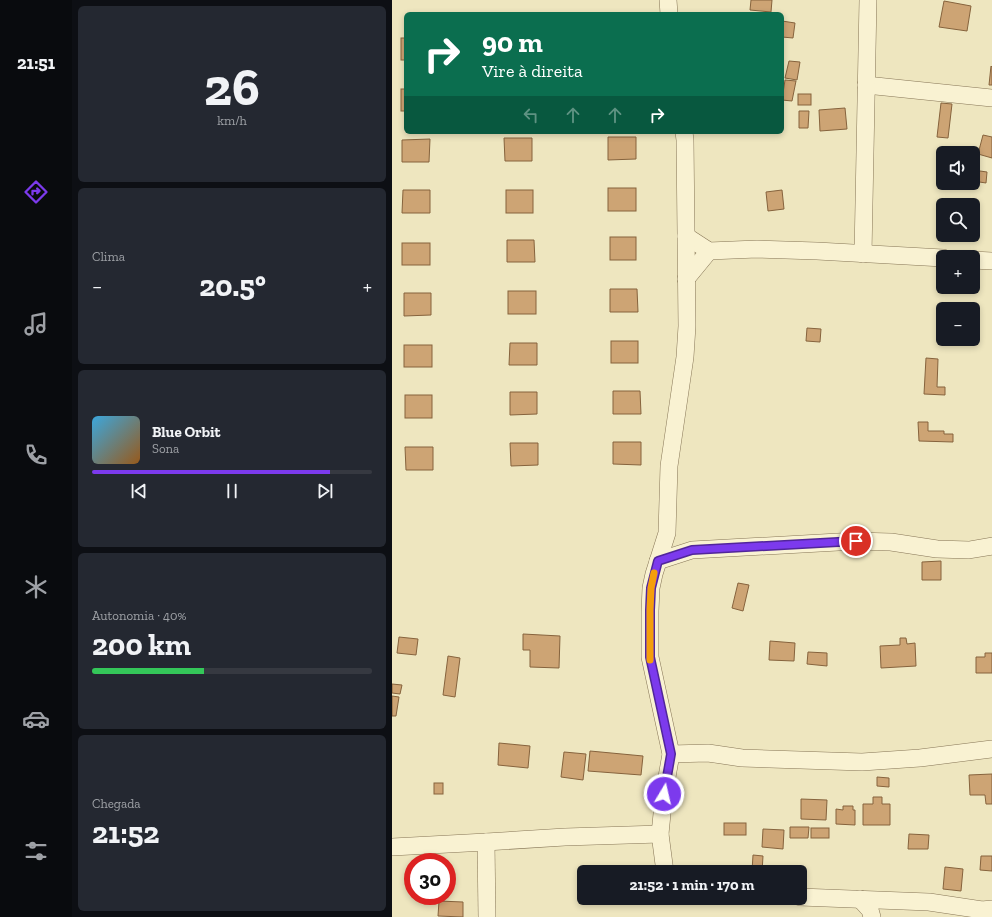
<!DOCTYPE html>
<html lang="pt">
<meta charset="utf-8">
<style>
body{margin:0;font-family:"Zilla Slab",serif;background:#242831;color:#f1f3f6;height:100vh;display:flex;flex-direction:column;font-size:15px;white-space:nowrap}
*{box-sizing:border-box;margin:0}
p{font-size:13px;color:#9ea1a6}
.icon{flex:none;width:22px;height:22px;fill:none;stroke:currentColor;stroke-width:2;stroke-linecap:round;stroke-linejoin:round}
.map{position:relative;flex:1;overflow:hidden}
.details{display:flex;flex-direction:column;gap:6px;padding:6px;background:#0d0f14;width:320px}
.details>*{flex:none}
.top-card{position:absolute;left:12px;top:12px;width:380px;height:122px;border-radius:6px;box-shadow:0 2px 6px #0003;background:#0b6e4f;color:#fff;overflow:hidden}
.fabs{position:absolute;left:544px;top:146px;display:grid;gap:8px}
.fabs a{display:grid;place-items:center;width:44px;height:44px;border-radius:6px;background:#171b24;box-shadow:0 2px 6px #0003;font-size:20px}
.speed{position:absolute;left:12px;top:853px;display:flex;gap:8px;font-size:20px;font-weight:700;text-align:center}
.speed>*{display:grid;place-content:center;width:52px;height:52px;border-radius:50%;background:#171b24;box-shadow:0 2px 6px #0003;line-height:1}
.speed .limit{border:6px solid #d22;background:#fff;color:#111}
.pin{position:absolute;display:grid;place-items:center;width:34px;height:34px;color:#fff;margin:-17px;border:2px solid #fff;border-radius:50%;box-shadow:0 1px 4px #0007}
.me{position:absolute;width:44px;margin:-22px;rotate:9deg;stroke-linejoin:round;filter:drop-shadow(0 0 3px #0008)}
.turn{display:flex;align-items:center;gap:14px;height:84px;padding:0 12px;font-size:18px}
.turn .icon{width:52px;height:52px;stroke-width:2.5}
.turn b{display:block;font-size:28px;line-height:34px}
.lanes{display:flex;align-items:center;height:38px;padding:0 12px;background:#0003;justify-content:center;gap:20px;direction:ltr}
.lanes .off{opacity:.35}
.big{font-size:30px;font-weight:800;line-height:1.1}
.details .tile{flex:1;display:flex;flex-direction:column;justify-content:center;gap:6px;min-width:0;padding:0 14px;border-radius:6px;background:#242831}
.details .dial{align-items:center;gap:0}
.dial b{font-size:52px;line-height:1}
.song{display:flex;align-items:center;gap:12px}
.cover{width:48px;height:48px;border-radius:6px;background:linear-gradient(135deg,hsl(200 70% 55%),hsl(30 70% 35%))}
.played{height:4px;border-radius:2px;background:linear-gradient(90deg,#7c3aed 85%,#363941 85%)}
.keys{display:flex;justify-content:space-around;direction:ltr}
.heat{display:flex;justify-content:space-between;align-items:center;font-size:22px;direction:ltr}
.charge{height:6px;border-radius:3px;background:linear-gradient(90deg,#34c759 40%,#363941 0)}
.trip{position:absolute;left:185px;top:865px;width:230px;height:40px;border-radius:6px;background:#171b24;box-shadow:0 2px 6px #0003;font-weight:800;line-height:40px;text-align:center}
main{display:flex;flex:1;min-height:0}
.tabs{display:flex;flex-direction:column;width:72px;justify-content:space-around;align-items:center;background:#090b0e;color:#9ea1a6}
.tabs .icon{width:28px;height:28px}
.tabs .on{color:#7c3aed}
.tabs b{font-size:18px;color:#f1f3f6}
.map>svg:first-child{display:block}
.building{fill:#cda474;stroke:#86633d}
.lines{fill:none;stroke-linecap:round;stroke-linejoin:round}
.street-casing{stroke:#877657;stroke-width:18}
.street{stroke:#f9f2d2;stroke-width:17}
.route-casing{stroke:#51269a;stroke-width:10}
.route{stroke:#7c3aed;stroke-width:7}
.slow{stroke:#f59e0b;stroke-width:7}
</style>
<main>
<nav class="tabs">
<b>21:51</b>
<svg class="icon on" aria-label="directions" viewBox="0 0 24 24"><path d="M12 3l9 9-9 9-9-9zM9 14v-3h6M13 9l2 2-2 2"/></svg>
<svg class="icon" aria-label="music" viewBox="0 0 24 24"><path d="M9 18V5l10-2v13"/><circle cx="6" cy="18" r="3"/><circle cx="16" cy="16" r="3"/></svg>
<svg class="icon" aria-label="phone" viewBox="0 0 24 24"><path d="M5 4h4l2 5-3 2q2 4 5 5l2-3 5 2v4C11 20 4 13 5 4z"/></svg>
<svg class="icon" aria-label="climate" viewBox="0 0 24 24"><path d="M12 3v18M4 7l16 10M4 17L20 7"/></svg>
<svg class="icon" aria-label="car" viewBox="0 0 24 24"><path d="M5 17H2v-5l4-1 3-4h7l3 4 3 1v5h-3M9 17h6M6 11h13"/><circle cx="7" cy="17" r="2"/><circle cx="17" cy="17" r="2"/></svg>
<svg class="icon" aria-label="filters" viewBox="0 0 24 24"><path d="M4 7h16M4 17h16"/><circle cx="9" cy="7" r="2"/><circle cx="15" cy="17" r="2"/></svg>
</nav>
<section class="details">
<div class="tile dial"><b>26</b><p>km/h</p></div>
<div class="tile"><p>Clima</p>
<div class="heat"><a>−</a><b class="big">20.5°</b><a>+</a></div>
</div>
<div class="tile">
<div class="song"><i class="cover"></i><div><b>Blue Orbit</b><p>Sona</p></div></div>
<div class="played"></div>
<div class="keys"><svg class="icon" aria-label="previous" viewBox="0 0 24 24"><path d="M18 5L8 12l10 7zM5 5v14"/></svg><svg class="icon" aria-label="pause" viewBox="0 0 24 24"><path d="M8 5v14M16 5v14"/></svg><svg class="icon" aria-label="next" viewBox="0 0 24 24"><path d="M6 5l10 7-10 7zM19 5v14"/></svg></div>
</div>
<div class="tile"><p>Autonomia · 40%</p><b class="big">200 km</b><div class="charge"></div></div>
<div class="tile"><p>Chegada</p><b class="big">21:52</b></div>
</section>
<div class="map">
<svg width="600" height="917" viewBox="0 0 600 917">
<rect width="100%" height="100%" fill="#eee6bf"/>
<g class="building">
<path d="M359 0H380L379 12 358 10Z"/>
<path d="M552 1 579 6 575 31 547 27Z"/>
<path d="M390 21 403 23 401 38 390 37Z"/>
<rect x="9" y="38" width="5" height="22"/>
<path d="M397 61 408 62 405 80 393 78Z"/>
<path d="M599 66 600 67V85H597Z"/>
<path d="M393 80 404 81 400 101 390 100Z"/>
<rect x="9" y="89" width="5" height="22"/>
<rect x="406" y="94" width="13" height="11"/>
<path d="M549 103 560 104 556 138 545 137Z"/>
<path d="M453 108 455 129 428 131 427 110Z"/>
<path d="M407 111H417L416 128H407Z"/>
<path d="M591 135 600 137V158L586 154Z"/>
<path d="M216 137H244V159L216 160Z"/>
<path d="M112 138H140V161H113Z"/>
<path d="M38 139 37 162H10V140Z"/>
<path d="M581 170 595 172 594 183 581 181Z"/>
<rect x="216" y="188" width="28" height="23"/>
<path d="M11 190H38V213H10Z"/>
<rect x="114" y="190" width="27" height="23"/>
<path d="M390 190 392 209 376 211 374 192Z"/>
<rect x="218" y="237" width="26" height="23"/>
<path d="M115 240H142L143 262H115Z"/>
<rect x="10" y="243" width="28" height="22"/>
<path d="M218 289H245L246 312H218Z"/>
<rect x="116" y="291" width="28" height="23"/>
<path d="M12 293H39V315L12 316Z"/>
<path d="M415 328 429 329 428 342 414 341Z"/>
<rect x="219" y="341" width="27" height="22"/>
<path d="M118 343H145V365H117Z"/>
<rect x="12" y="345" width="28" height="22"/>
<path d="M534 358 546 359 545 387H553V395L532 394Z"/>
<path d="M221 391H248L249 414H221Z"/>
<path d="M118 392H145V414L118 415Z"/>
<rect x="13" y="395" width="27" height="23"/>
<path d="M526 422H536V431H552V434H561V442L527 441Z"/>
<path d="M221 442H249V465L221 464Z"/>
<path d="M118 443H146V465L119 466Z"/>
<path d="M13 447H41V470H14Z"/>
<path d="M549 561V580H530V562Z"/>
<path d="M346 583 357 585 351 611 340 608Z"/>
<path d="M131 634 168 636 167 668 138 667V650H131Z"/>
<path d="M7 637 26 639 24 655 5 653Z"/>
<path d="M508 638H514L515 644 523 643 524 666 489 668 488 646 508 645Z"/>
<path d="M378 641 403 643 402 661 377 660Z"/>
<path d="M416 652 435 653V666L415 664Z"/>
<path d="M593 653H600V673H584V657H593Z"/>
<path d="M56 656 68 658 63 697 51 695Z"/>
<path d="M0 684 10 685 8 694 0 693Z"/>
<path d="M0 696 7 697 4 716H0Z"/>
<path d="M107 743 138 746 136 768 106 765Z"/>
<path d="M198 751 251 756 249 775 196 771Z"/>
<path d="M172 752 194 754 191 780 169 777Z"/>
<path d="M600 774V804H594L593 795H578L577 775Z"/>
<path d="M485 777 497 778V787L485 786Z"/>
<rect x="42" y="783" width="9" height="11"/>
<path d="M481 797H490V804H498V825H471V804H481Z"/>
<path d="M409 799 435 800 434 820 409 819Z"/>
<path d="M451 806H461V810H463V825L444 824V809L451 810Z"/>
<rect x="332" y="823" width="22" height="12"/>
<path d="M398 827H417L416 838H398Z"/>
<rect x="419" y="828" width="18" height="10"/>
<path d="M371 829 392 830 391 849 370 847Z"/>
<path d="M517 834 537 835 536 849H516Z"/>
<path d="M361 855 371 856 370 872 360 871Z"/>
<path d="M589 856H600V871L588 870Z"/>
<path d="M553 867 571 869 569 891 551 889Z"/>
<path d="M47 901 71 902V917L46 916Z"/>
</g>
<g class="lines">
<defs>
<g id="street">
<path d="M276 0 277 14"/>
<path d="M474 85 600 98"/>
<path d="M294 236 317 251 365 249 425 251 551 258"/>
<path d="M471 254 476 0"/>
<path d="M581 260 600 261"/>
<path d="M294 279 317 251"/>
<path d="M266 561 300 550 464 541 499 542 545 549 577 550 600 546"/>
<path d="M279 754 316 753 350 758 470 762 528 758 600 749"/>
<path d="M94 842 95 917"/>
<path d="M0 847 94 842 173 837 268 834"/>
<path d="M273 872 268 834 272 794 279 754 258 657V611L259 588 262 574 275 533 277 466 293 357 295 326 293 140 292 132"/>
<path d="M408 897 537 902 590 910 600 909"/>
<path d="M468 899 478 910 480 917"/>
</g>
</defs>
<use href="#street" class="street-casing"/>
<use href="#street" class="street"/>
</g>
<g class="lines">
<defs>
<path id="route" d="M272 794 279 754 258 657V610L259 588 266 561 300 550 464 541"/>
</defs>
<use href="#route" class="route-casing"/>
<use href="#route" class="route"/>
<path class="slow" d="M258 660V610L259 588 262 573"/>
</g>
</svg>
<div class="fabs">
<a><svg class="icon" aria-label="sound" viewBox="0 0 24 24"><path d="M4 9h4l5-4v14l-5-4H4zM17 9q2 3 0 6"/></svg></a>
<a><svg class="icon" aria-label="search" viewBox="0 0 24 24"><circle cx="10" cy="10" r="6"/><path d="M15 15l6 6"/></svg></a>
<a>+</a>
<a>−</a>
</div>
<div class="speed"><div class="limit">30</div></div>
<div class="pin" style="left:464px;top:541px;background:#d93025"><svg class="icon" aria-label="arrive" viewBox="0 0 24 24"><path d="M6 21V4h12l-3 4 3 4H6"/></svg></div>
<svg class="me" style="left:272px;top:794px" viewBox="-20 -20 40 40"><circle r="17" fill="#7c3aed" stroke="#fff" stroke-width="3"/><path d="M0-11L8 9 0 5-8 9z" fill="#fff"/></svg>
<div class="trip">21:52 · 1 min · 170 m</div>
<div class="top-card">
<div class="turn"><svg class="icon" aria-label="right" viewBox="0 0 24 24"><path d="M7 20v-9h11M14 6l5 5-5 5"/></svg><div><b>90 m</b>Vire à direita</div></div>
<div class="lanes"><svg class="icon off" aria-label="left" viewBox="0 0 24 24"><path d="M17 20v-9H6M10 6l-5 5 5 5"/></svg><svg class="icon off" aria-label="ahead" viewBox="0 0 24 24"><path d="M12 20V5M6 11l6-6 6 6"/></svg><svg class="icon off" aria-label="ahead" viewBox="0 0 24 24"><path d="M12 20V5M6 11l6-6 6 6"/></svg><svg class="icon" aria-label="right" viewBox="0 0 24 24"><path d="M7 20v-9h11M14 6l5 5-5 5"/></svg></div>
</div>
</div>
</main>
